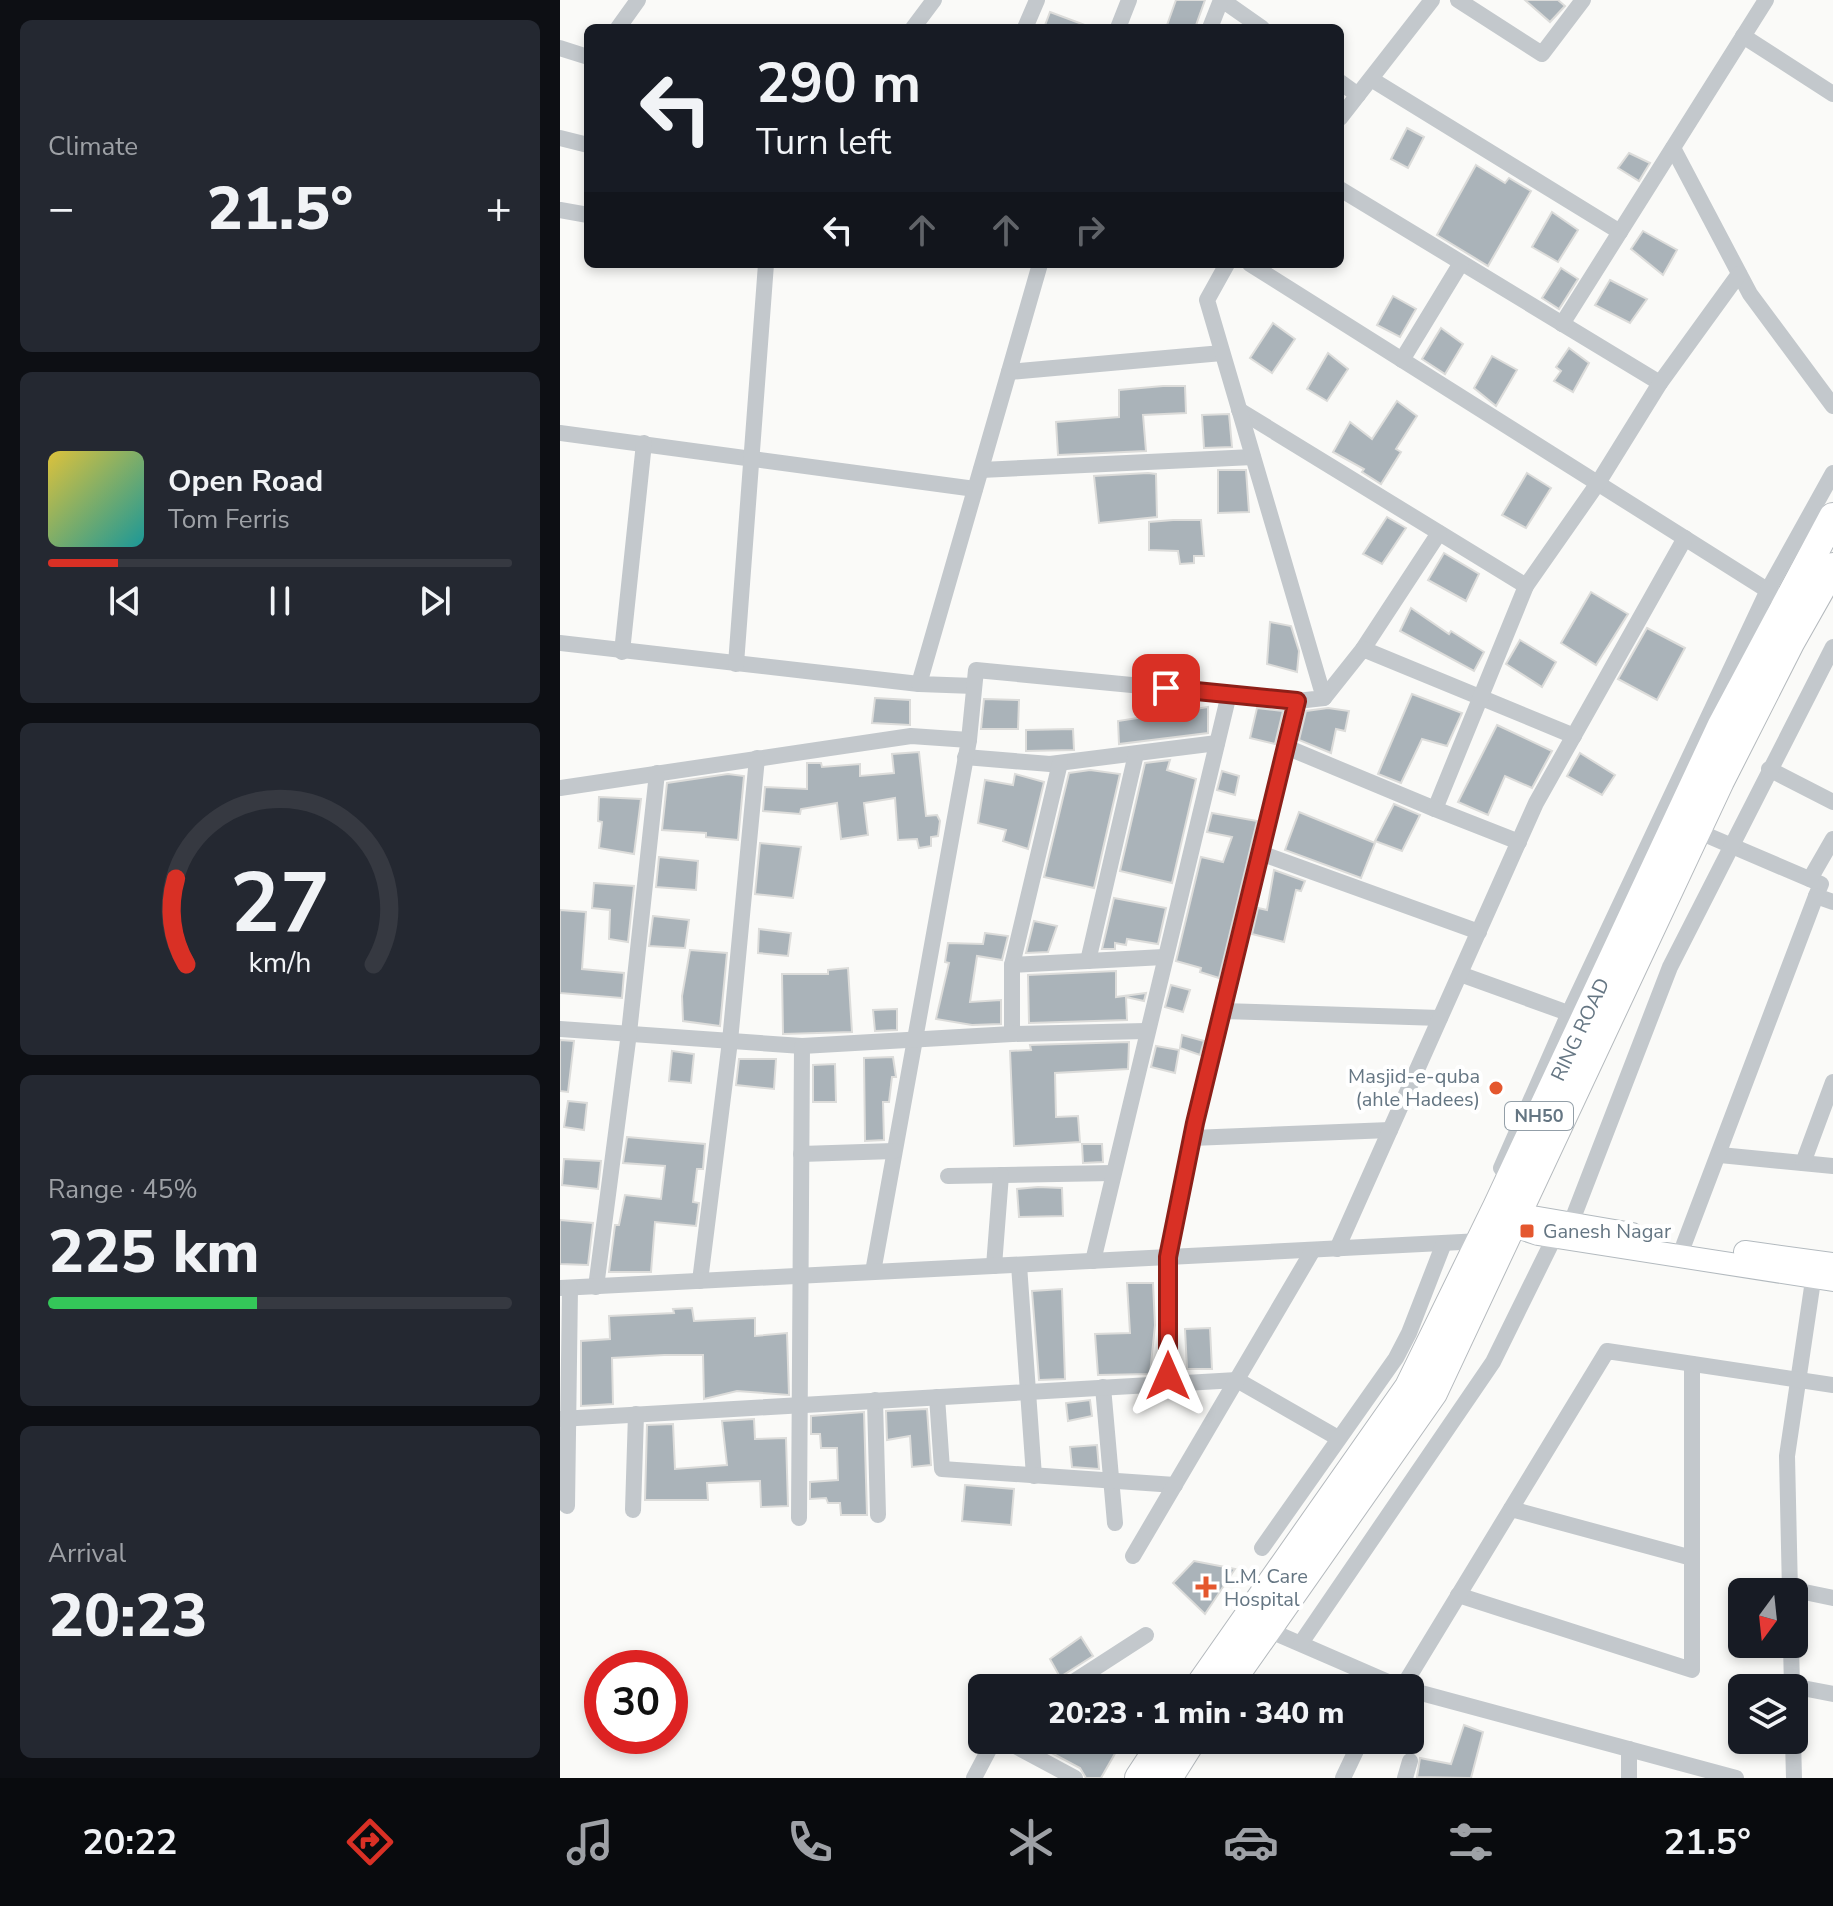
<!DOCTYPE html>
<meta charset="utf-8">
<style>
body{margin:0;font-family:"Nunito Sans",sans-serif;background:#242831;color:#f1f3f6;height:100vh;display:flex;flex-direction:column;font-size:30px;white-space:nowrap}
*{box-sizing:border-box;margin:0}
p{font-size:26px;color:#9ea1a6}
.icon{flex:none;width:44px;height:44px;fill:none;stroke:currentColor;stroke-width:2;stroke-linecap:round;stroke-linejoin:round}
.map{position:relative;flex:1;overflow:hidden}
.side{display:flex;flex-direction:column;gap:20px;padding:20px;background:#0d0f14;width:560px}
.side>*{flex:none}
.hud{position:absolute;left:24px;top:24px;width:760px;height:244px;border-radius:12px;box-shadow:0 4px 12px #0003;background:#171b24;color:#f1f3f6;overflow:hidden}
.needle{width:52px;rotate:195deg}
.buttons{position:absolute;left:1168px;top:1578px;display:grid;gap:16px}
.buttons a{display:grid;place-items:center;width:80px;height:80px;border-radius:12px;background:#171b24;box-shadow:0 4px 12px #0003;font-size:40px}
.speed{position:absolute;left:24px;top:1650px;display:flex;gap:16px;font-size:40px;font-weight:700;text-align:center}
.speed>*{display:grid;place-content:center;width:104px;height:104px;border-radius:50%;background:#171b24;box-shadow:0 4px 12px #0003;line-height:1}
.speed .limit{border:12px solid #d22;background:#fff;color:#111}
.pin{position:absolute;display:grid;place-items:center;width:68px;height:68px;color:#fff;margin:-34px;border-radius:16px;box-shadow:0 4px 12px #0006}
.me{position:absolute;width:88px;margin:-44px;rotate:0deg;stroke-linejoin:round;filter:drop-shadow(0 0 6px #0008)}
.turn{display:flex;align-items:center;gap:28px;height:168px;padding:0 40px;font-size:36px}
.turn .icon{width:104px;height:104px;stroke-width:2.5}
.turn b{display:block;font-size:56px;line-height:68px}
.lanes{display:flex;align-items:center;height:76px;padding:0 40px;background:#0003;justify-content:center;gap:40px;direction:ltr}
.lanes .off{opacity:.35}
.big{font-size:60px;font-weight:800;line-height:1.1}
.side .widget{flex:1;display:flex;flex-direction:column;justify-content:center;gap:12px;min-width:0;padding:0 28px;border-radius:12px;background:#242831}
.side .dial{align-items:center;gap:0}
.dial svg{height:208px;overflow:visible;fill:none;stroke:#363941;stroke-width:7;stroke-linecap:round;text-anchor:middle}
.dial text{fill:#f1f3f6;stroke:none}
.song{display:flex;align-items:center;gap:24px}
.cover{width:96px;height:96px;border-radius:12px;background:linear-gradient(135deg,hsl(50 70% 55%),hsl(180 70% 35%))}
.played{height:8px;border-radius:4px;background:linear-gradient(90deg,#d93025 15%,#363941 15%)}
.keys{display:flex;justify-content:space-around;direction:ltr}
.heat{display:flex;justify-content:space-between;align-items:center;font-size:44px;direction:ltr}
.charge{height:12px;border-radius:6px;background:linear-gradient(90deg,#34c759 45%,#363941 0)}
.trip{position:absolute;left:408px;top:1674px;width:456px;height:80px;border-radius:12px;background:#171b24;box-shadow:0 4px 12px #0003;font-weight:800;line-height:80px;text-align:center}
.tab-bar{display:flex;height:128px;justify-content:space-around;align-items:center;background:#090b0e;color:#9ea1a6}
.tab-bar .icon{width:56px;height:56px}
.tab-bar .on{color:#d93025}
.tab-bar b{font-size:36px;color:#f1f3f6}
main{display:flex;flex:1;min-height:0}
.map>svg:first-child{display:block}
.building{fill:#aab3b9;stroke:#dcdcda;stroke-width:2}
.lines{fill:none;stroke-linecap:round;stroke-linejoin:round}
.secondary-casing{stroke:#b3babf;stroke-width:24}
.highway-casing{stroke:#b4b9bd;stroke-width:30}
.street{stroke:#c3c8cc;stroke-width:16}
.secondary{stroke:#fff;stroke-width:22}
.highway{stroke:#fff;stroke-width:28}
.route-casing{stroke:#8d1f18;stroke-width:20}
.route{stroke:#d93025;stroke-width:14}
.poi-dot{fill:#e4572e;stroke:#fff;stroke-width:3}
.labels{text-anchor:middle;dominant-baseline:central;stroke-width:8;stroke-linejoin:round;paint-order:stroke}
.shield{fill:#fff;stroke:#939fa8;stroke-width:2}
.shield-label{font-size:18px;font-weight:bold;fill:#657683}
.street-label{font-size:20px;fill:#657683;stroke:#fff}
.poi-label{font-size:20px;fill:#657683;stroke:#fff;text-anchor:start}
</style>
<main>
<section class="side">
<div class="widget"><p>Climate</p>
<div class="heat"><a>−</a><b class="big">21.5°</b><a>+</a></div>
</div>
<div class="widget">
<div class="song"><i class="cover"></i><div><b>Open Road</b><p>Tom Ferris</p></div></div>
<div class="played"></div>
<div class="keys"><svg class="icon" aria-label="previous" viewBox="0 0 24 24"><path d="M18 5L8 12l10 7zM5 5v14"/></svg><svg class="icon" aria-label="pause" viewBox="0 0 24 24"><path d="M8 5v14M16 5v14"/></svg><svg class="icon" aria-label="next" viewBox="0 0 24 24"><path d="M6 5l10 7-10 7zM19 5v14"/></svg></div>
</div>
<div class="widget dial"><svg viewBox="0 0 100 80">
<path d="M14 69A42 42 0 1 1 86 69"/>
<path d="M14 69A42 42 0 0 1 10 36" stroke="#d93025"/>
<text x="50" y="56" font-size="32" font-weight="700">27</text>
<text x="50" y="72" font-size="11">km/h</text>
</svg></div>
<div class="widget"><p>Range · 45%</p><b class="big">225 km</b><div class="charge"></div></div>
<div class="widget"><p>Arrival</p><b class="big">20:23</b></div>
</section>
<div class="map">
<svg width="1273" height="1778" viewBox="0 0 1273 1778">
<rect width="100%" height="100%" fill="#fafaf8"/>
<g class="building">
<path d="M616 0H645L635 28H606Z"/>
<path d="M965 0H998L1005 6 990 22Z"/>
<path d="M490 12 530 27V28H484Z"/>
<path d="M847 128 864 137 848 168 831 159Z"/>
<path d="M1069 153 1090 163 1079 181 1058 168Z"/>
<path d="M916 165 945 183 949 178 971 191 928 266 877 235Z"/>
<path d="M992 212 1018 230 998 262 972 247Z"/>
<path d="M1083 231 1117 250 1103 275 1071 249Z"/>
<path d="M1001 268 1018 279 999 309 982 298Z"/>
<path d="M1050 280 1087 299 1070 323 1035 305Z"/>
<path d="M833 296 856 309 840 337 817 325Z"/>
<path d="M713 323 735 339 712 373 690 358Z"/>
<path d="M881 328 903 344 885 374 862 359Z"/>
<path d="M1009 348 1029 363 1013 392 994 381 1001 371 996 367Z"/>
<path d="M768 353 788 369 767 401 747 389Z"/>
<path d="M932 356 957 370 936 406 914 388Z"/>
<path d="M603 386H625L626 413 583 415 586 451 498 455 496 422 559 417V390Z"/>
<path d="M837 401 857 416 836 449 841 452 821 484 802 472 804 469 773 452 790 422 812 439Z"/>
<path d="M669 414 672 447 644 448 642 415Z"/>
<path d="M658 470H686L689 512 658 513Z"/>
<path d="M588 473 596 474 597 517 539 523 534 476Z"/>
<path d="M967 473 991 488 966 528 942 515Z"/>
<path d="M827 517 846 528 822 564 803 554Z"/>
<path d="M613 520H641L644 556H634V563L620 564 618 551 589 550V522Z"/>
<path d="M884 553 919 574 906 601 868 580Z"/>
<path d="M1031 592 1068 614 1036 665 1001 643Z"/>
<path d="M851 608 889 634 891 631 924 652 914 671 840 631Z"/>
<path d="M710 622 731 626 739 651 737 672 707 664Z"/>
<path d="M1087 628 1125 648 1097 700 1058 679Z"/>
<path d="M960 640 996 662 982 687 946 664Z"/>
<path d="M852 694 902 713 887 746 862 739 841 783 818 774Z"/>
<path d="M315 698 350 700V725L312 723Z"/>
<path d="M424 699 459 700 458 729H421Z"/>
<path d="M648 707V733L559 744 558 721Z"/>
<path d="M697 708 723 711 715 744 690 738Z"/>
<path d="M768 708 789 711 785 731 776 729 771 753 739 740 746 711Z"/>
<path d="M937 725 992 751 972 788 945 776 928 815 898 802Z"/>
<path d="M513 729 514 750 466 751V730Z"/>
<path d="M359 752 366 816 377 815 380 821 378 836 371 837V846L359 848 357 839 338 840 335 798 304 803 308 835 281 839 277 803 241 809 240 814 203 811 205 787 247 789V763H261L262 767 300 764V776L334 773 332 754Z"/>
<path d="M1020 753 1055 775 1042 795 1007 776Z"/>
<path d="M610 760 607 770 636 779 612 883 560 871 585 763Z"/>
<path d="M530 770 560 774 534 888 484 877 509 773Z"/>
<path d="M662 771 679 776 675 795 657 790Z"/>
<path d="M168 774 184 776 178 840 146 837V833L102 830 107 783Z"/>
<path d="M455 774 484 782 468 849 443 841 446 830 418 823 425 780 453 785Z"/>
<path d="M39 797 81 799 74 854 39 848 42 822 38 821Z"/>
<path d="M834 804 860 815 842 851 815 841Z"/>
<path d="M739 812 815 843 801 878 725 850Z"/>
<path d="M652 813 697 821 659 978 640 972 641 968 616 961 641 857 663 862 672 837 647 832Z"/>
<path d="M200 843 241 847 233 898 195 894Z"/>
<path d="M99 857 138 861 136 890 96 887Z"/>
<path d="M714 870 745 881 741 891 736 890 724 942 692 934 698 908 707 910Z"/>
<path d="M34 883 74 886 68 942 49 939 50 910 32 908Z"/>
<path d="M554 898 606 908 598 944 567 939 566 945 555 943V949H542Z"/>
<path d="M0 910 26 912 22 969 64 973 62 998 0 993Z"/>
<path d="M93 916 129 920 125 948 89 946Z"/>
<path d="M474 921 497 926 488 952 466 953Z"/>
<path d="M199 929 231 933 228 956 198 953Z"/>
<path d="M425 933 448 936 442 960 417 956 410 1002 441 1000V1024L412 1025 376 1019 389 963 385 962 388 943 423 944Z"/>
<path d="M130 950 167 953 160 1026 123 1021 122 996Z"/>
<path d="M288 968 292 1032 223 1034 222 974H268V970Z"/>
<path d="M556 971V997L586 993 584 1001 566 997 567 1020 469 1023 468 975Z"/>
<path d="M611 985 630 990 623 1012 605 1007Z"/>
<path d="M337 1009V1030L315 1031 313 1010Z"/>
<path d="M622 1035 644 1041 640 1055 620 1048Z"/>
<path d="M0 1040 14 1041 8 1092 0 1091Z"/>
<path d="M569 1042 568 1069 495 1073 496 1117 518 1116 520 1142 454 1146 450 1051 471 1050 470 1045Z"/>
<path d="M596 1046 619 1050 615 1073 591 1067Z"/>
<path d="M112 1051 134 1054 131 1083 109 1081Z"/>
<path d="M333 1057 336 1077H332L329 1102H323L324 1140 305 1141 304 1058Z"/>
<path d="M179 1059H216L214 1089 176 1085Z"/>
<path d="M275 1064 276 1102H253V1065Z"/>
<path d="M8 1101 27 1103 24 1130 4 1127Z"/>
<path d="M67 1137 145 1144 143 1169H137L133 1202 139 1203 136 1226 95 1222 91 1272H49L55 1225H59L65 1195 101 1199 105 1166 63 1163Z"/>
<path d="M522 1144H542L543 1162 523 1163Z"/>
<path d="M4 1159 41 1161 38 1189 2 1185Z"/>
<path d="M478 1187 502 1188 503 1216 459 1217 457 1189Z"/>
<path d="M0 1220 33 1223 28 1265 0 1264Z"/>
<path d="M567 1283H593L595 1325 590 1374 538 1375 535 1334 570 1333Z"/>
<path d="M502 1289 505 1379 479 1380 472 1291Z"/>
<path d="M132 1308 134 1321 195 1318V1336L227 1333 229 1395 177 1391 144 1399 143 1355H104L52 1358 53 1404 21 1406V1341L50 1339 49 1316 114 1313 113 1309Z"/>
<path d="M650 1328 652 1369H627L625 1329Z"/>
<path d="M530 1400 532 1416 508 1421 506 1403Z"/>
<path d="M367 1409 371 1465 352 1467 350 1436 327 1440 326 1411Z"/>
<path d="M304 1412 307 1515H281L280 1503H268L266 1498 250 1499V1482L278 1480 277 1448H261L260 1434H251V1416Z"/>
<path d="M194 1419 195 1439 226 1438 228 1506 201 1507 200 1481 147 1483 148 1500H85L87 1425 113 1424 115 1469 167 1465 162 1421Z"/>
<path d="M537 1445 539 1469 512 1467 510 1447Z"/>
<path d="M405 1485 454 1489 451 1525 402 1521Z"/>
<path d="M634 1561 675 1569 645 1614 613 1583Z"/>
<path d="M521 1637 533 1656 500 1677 490 1659Z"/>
<path d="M904 1725 923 1732 911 1778 857 1777 860 1758 891 1764Z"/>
<path d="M492 1740H540L557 1750 541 1778H526L520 1768 486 1750Z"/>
</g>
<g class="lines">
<defs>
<g id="secondary">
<path d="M949 1213 1072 1234"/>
<path d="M937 1220 978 1234 1273 1280"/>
<path d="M1185 1252 1273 1264"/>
</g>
<g id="highway">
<path id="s1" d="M638 1688 849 1387 937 1207 1162 725 1273 517"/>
<path d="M666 1688 873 1393 1160 781 1231 641 1273 567"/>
<path d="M579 1778 604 1740"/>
<path d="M608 1778 632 1740"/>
</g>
</defs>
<use href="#secondary" class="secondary-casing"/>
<use href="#highway" class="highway-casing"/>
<g class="street">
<path d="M662 0 702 28"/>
<path d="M898 0 982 54 1023 0"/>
<path d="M58 28 78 0"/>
<path d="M353 28 374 0"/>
<path d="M465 28 477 0"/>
<path d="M558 28 569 0"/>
<path d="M650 28 661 0"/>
<path d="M1183 36 1273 94"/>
<path d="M0 48 28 57"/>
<path d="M811 79 1060 232"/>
<path d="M780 82 798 95"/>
<path d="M780 118 872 0"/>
<path d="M0 138 28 145"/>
<path d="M1113 148 1190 294 1273 406"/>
<path d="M780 189 1100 383"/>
<path d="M0 210 28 215"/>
<path d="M690 264 1215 595"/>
<path d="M1002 324 1206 0"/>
<path d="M842 360 901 263"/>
<path d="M449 372 662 353"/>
<path d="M679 410 966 586"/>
<path d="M0 433 415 489"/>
<path d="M421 470 693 457"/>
<path d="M0 643 359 684"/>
<path d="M803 649 879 533"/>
<path d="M62 652 84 443"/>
<path d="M176 664 206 264"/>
<path d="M414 686 359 684 480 264"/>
<path d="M764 698 803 649 1014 736"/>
<path d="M409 740 416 670 737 701 764 698 647 300 667 264"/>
<path d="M726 747 875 809 966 586 1038 483 1100 383 1179 274"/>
<path d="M405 757 490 764 657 743"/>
<path d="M500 763 452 965 604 957"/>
<path d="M1209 769 1273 802"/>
<path d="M0 788 351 736 409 740 313 1272"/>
<path d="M875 809 959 842"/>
<path d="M1137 831 1261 884 1256 896 1273 902"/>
<path d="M700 853 919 932"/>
<path d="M1250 879 1273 839"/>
<path d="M528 961 576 754"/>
<path d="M900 974 1019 1017"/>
<path d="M662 1011 880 1018"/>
<path d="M0 1029 242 1046 239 1518"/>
<path d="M452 1034V965"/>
<path d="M242 1046 452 1034 586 1031"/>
<path d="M632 1138 830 1130"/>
<path d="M241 1154 334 1151"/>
<path d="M1160 1155 1273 1166"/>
<path d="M1243 1163 1273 1082"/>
<path d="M941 1168 1009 1013 1208 590 1273 473"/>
<path d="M388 1176 553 1173"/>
<path d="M1011 1223 1110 967 1273 647"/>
<path d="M1124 1244 1256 896"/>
<path d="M777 1249 976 803 1125 538"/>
<path d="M533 1261 669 694"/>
<path d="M459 1265 474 1476"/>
<path d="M434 1266 441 1175"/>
<path d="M140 1281 170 1041 197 758"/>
<path d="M36 1287 69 1033 97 773"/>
<path d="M0 1288 921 1241"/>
<path d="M608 1384V1257L635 1123 737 701"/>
<path d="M543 1387 555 1523"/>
<path d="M377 1397 382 1469 615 1485"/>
<path d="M315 1400 318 1515"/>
<path d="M0 1419 677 1380 778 1438"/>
<path d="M7 1506 10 1288"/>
<path d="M951 1509 1132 1558"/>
<path d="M73 1510 76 1414"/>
<path d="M702 1548 836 1358 849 1333 884 1243"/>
<path d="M573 1556 753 1250"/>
<path d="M1230 1589 1273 1598"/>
<path d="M1230 1592 1227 1456 1255 1267"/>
<path d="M898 1595 1132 1670V1364"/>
<path d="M706 1629 842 1688 1047 1351 1273 1385"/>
<path d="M741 1643 933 1362 995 1236"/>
<path d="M1231 1644 1232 1688"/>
<path d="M1232 1686 1273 1694"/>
<path d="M504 1688 586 1635"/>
<path d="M850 1690 1176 1778"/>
<path d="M444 1740 515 1778"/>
<path d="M1233 1740 1234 1778"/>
<path d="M414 1778 434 1740"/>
<path d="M783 1778 801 1740"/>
<path d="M845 1778 850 1761"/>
<path d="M1069 1778V1749"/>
</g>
<use href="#secondary" class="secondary"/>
<use href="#highway" class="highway"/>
</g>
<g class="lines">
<defs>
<path id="route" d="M606 688 737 701 635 1123 608 1257V1376"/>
</defs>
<use href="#route" class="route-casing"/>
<use href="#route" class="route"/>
</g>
<g class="poi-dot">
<circle cx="936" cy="1088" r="8"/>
<rect x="959" y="1223" width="16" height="16" rx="4"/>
<path d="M642 1575h8v8h8v8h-8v8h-8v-8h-8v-8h8z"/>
</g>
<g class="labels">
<rect class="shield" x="945" y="1102" width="68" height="28" rx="6"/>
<g class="shield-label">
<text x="979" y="1116">NH50</text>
</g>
<g class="street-label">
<text stroke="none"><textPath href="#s1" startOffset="764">RING ROAD</textPath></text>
</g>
<g class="poi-label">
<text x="920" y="1076" text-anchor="end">Masjid-e-quba<tspan x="920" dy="23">(ahle Hadees)</tspan></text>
<text x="983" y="1231">Ganesh Nagar</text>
<text x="664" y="1576">L.M. Care<tspan x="664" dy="23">Hospital</tspan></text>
</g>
</g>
</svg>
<div class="buttons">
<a><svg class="needle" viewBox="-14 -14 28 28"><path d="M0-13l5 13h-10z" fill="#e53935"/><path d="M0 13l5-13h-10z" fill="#9ea1a6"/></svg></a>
<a><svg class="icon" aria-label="layers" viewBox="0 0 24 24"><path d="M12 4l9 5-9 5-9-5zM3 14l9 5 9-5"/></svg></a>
</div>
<div class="speed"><div class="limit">30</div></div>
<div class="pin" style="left:606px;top:688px;background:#d93025"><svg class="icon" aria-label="arrive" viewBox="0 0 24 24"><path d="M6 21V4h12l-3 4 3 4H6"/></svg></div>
<svg class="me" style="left:608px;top:1376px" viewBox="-20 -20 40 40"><path d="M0-17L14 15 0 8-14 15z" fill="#d93025" stroke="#fff" stroke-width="4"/></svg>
<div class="trip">20:23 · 1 min · 340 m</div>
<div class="hud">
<div class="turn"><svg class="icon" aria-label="left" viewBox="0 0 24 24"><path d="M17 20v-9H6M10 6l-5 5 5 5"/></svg><div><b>290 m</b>Turn left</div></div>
<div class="lanes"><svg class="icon" aria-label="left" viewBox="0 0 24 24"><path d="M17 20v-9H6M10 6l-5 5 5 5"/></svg><svg class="icon off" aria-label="ahead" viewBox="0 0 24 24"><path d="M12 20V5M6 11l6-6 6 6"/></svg><svg class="icon off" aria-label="ahead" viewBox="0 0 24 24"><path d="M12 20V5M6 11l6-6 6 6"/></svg><svg class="icon off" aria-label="right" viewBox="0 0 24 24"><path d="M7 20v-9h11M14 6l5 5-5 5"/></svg></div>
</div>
</div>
</main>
<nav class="tab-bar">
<b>20:22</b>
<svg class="icon on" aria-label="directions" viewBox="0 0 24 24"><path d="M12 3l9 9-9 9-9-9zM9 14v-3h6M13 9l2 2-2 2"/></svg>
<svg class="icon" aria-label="music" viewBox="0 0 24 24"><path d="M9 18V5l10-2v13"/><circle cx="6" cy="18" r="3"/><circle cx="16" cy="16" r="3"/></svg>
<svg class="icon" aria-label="phone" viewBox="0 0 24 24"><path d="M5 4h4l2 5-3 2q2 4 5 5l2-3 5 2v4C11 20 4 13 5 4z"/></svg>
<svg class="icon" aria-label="climate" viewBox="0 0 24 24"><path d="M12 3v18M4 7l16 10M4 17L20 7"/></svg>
<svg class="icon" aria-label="car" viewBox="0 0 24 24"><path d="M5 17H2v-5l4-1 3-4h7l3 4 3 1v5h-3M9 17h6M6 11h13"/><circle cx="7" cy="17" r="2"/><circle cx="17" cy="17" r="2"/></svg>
<svg class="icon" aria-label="filters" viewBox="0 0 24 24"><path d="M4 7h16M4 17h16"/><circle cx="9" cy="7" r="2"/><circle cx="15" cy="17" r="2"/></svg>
<b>21.5°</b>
</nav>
